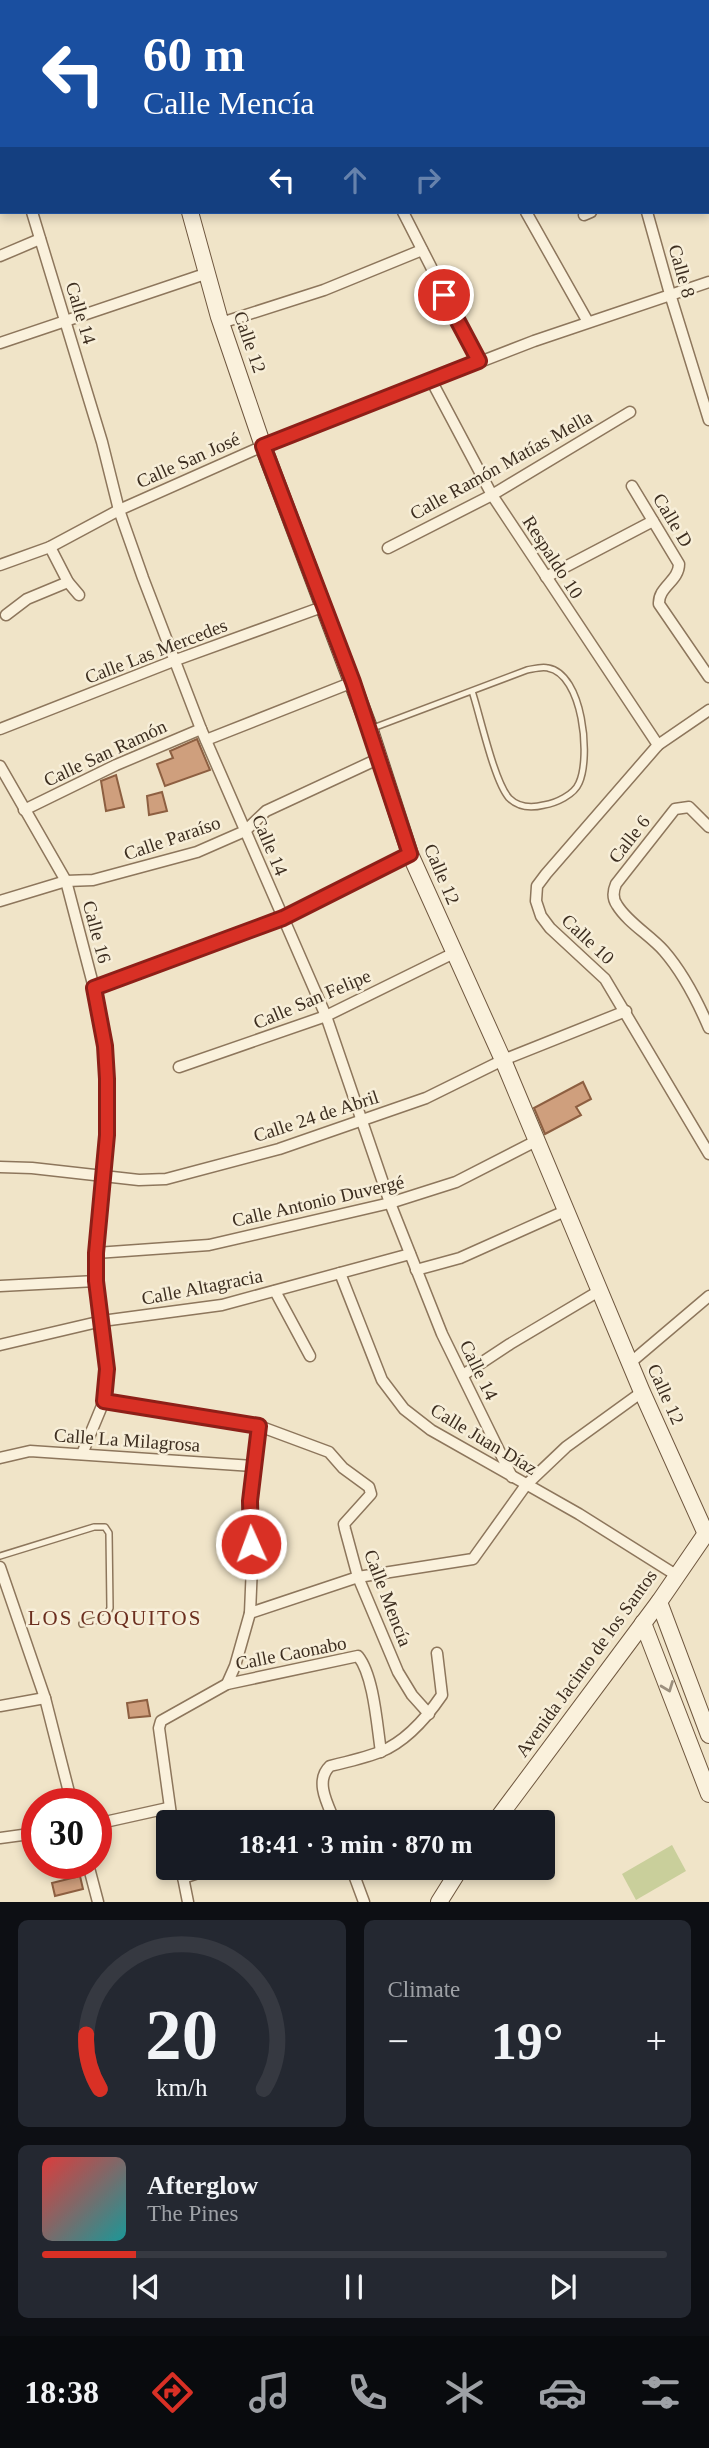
<!DOCTYPE html>
<meta charset="utf-8">
<style>
body{margin:0;font-family:"Times New Roman",serif;background:#242831;color:#f1f3f6;height:100vh;display:flex;flex-direction:column;font-size:26px;white-space:nowrap}
*{box-sizing:border-box;margin:0}
p{font-size:23px;color:#9ea1a6}
.icon{flex:none;width:38px;height:38px;fill:none;stroke:currentColor;stroke-width:2;stroke-linecap:round;stroke-linejoin:round}
.map{position:relative;height:1902px;overflow:hidden}
.sheet{display:flex;flex-direction:column;gap:18px;padding:18px;background:#0d0f14;flex:1}
.sheet>*{flex:none}
.banner{position:absolute;left:0px;top:0px;width:710px;height:214px;box-shadow:0 4px 10px #0003;background:#1a4fa0;color:#fff;overflow:hidden}
.speed{position:absolute;left:21px;top:1788px;display:flex;gap:14px;font-size:35px;font-weight:700;text-align:center}
.speed>*{display:grid;place-content:center;width:91px;height:91px;border-radius:50%;background:#171b24;box-shadow:0 4px 10px #0003;line-height:1}
.speed .limit{border:10px solid #d22;background:#fff;color:#111}
.pin{position:absolute;display:grid;place-items:center;width:60px;height:60px;color:#fff;margin:-30px;border:4px solid #fff;border-radius:50%;box-shadow:0 2px 7px #0007}
.me{position:absolute;width:77px;margin:-38px;rotate:358deg;stroke-linejoin:round;filter:drop-shadow(0 0 5px #0008)}
.turn{display:flex;align-items:center;gap:24px;height:147px;padding:0 28px;font-size:32px}
.turn .icon{width:91px;height:91px;stroke-width:2.5}
.turn b{display:block;font-size:49px;line-height:60px}
.lanes{display:flex;align-items:center;height:66px;padding:0 28px;background:#0003;justify-content:center;gap:35px;direction:ltr}
.lanes .off{opacity:.35}
.big{font-size:52px;font-weight:700;line-height:1.1}
.sheet .card{flex:1;display:flex;flex-direction:column;justify-content:center;gap:10px;min-width:0;padding:0 24px;border-radius:10px;background:#242831}
.sheet .dial{align-items:center;gap:0}
.dial svg{height:182px;overflow:visible;fill:none;stroke:#363941;stroke-width:7;stroke-linecap:round;text-anchor:middle}
.dial text{fill:#f1f3f6;stroke:none}
.song{display:flex;align-items:center;gap:21px}
.cover{width:84px;height:84px;border-radius:10px;background:linear-gradient(135deg,hsl(0 70% 55%),hsl(180 70% 35%))}
.played{height:7px;border-radius:4px;background:linear-gradient(90deg,#d93025 15%,#363941 15%)}
.keys{display:flex;justify-content:space-around;direction:ltr}
.heat{display:flex;justify-content:space-between;align-items:center;font-size:38px;direction:ltr}
.sheet .tiles{flex:1;display:grid;gap:18px;grid-template-columns:1fr 1fr}
.card:last-child{grid-column:span 2}
.trip{position:absolute;left:156px;top:1810px;width:399px;height:70px;border-radius:7px;background:#171b24;box-shadow:0 4px 10px #0003;font-weight:700;line-height:70px;text-align:center}
.dock{display:flex;height:112px;justify-content:space-around;align-items:center;background:#090b0e;color:#9ea1a6}
.dock .icon{width:49px;height:49px}
.dock .on{color:#d93025}
.dock b{font-size:32px;color:#f1f3f6}
.map>svg:first-child{display:block}
.green{fill:#c9cf9b}
.building{fill:#cf9f7d;stroke:#8d5f41;stroke-width:2}
.lines{fill:none;stroke-linecap:round;stroke-linejoin:round}
.lane-casing{stroke:#8d765c;stroke-width:8}
.street-casing{stroke:#8d765c;stroke-width:13}
.secondary-casing{stroke:#6f573f;stroke-width:18}
.lane{stroke:#faf1dc;stroke-width:5}
.street{stroke:#faf1dc;stroke-width:10}
.secondary{stroke:#faf1dc;stroke-width:16}
.oneway{stroke:#9c907e}
.route-casing{stroke:#8d1f18;stroke-width:18}
.route{stroke:#d93025;stroke-width:12}
.labels{text-anchor:middle;dominant-baseline:central;stroke-width:5;stroke-linejoin:round;paint-order:stroke}
.street-label{font-size:19px;fill:#3d2e20;stroke:#f7eed8}
.neighbourhood-label{font-size:21px;letter-spacing:2px;fill:#6b2e1e;stroke:#f7eed8}
</style>
<div class="map">
<svg width="709" height="1902" viewBox="0 0 709 1902">
<rect width="100%" height="100%" fill="#f0e4c8"/>
<path class="green" d="M672 1845 686 1871 636 1900 622 1874Z"/>
<g class="building">
<path d="M197 739 210 770 165 786 157 764 173 758 170 751Z"/>
<path d="M116 775 124 807 106 811 101 781Z"/>
<path d="M162 792 167 811 149 815 147 796Z"/>
<path d="M583 1082 591 1099 576 1107 581 1115 545 1134 534 1108Z"/>
<path d="M147 1700 150 1716 129 1718 127 1703Z"/>
<path d="M80 1876 83 1889 55 1896 52 1883Z"/>
</g>
<g class="lines">
<defs>
<g id="lane">
<path d="M373 728 527 670C533 669 542 666 548 668 583 674 591 757 579 783 574 795 556 803 544 805 532 808 519 808 509 798 494 781 480 715 472 691"/>
<path d="M0 1556 94 1527H105L109 1533 110 1608 105 1618 82 1624"/>
</g>
<g id="street">
<path d="M303 0 304 2"/>
<path d="M579 1 582 0"/>
<path d="M0 109 2 116"/>
<path d="M32 212 102 442 119 510 143 578 201 729 326 1016 390 1203 442 1334 512 1477"/>
<path d="M403 212 479 361"/>
<path d="M526 212 588 322"/>
<path d="M647 212 670 294 709 420"/>
<path d="M584 215 591 212"/>
<path d="M0 256 40 239"/>
<path d="M221 323 324 290 422 250"/>
<path d="M0 343 205 274"/>
<path d="M431 380 492 495 658 745"/>
<path d="M632 486 679 564C679 581 658 587 659 604L709 677"/>
<path d="M50 547 68 582 79 595"/>
<path d="M388 548 492 495 630 412"/>
<path d="M0 565 50 547 119 510 263 446 534 341 709 282"/>
<path d="M546 577 653 521"/>
<path d="M6 615 27 599 68 582"/>
<path d="M709 710 658 745 546 874 537 886 536 901 541 916 550 928 605 979 709 1154"/>
<path d="M0 729 176 660 325 606"/>
<path d="M206 740 353 682"/>
<path d="M0 766 66 881 94 988 105 1046 107 1135 101 1176 96 1281 107 1369 104 1401 82 1454"/>
<path d="M24 810 116 765 201 729"/>
<path d="M709 827 689 807 675 809 616 884C613 891 612 898 617 905 628 923 650 935 664 951 684 974 697 1000 709 1028"/>
<path d="M0 901 66 881 93 880 197 852 245 831 266 811 380 758"/>
<path d="M94 988 283 918 410 854"/>
<path d="M179 1067 326 1016 454 953"/>
<path d="M0 1167 32 1168 139 1180 166 1179 279 1149 426 1098 503 1060 626 1011"/>
<path d="M96 1253 209 1245 390 1203 456 1182 536 1141"/>
<path d="M416 1270 460 1258 565 1211"/>
<path d="M340 1273 382 1380 404 1409 431 1430 579 1514 676 1575"/>
<path d="M0 1286 96 1281"/>
<path d="M275 1291 310 1356"/>
<path d="M0 1345 102 1321 222 1305 410 1254"/>
<path d="M630 1363 709 1296"/>
<path d="M463 1375 510 1344 599 1291"/>
<path d="M104 1401 259 1426 329 1452 343 1468 369 1487 371 1494 344 1524 345 1529 358 1577 398 1672 412 1695 429 1714"/>
<path d="M0 1458 30 1451 253 1466"/>
<path d="M0 1567 45 1698 72 1804"/>
<path d="M250 1613 358 1577 473 1559 526 1485 566 1447 642 1392"/>
<path d="M227 1684 235 1666 250 1613 252 1565 250 1501 259 1426"/>
<path d="M0 1706 45 1698"/>
<path d="M172 1822 159 1728 161 1721 227 1684 358 1656C374 1676 377 1726 381 1752"/>
<path d="M335 1822C328 1805 314 1781 330 1766 347 1762 364 1758 380 1752 405 1742 427 1717 442 1695L437 1653"/>
<path d="M96 1824 168 1808"/>
<path d="M0 1838 37 1833"/>
<path d="M88 1864 98 1902"/>
<path d="M181 1867 188 1902"/>
<path d="M351 1867 364 1902"/>
<path d="M183 1878 216 1867"/>
</g>
<g id="secondary">
<path d="M131 0V2"/>
<path d="M190 212 219 317 263 446 370 730 410 854 503 1060 642 1392 706 1534"/>
<path d="M659 1602 709 1735"/>
<path d="M643 1623 709 1794"/>
<path d="M495 1822 659 1602 709 1529"/>
<path d="M439 1902 461 1867"/>
</g>
</defs>
<use href="#lane" class="lane-casing"/>
<use href="#street" class="street-casing"/>
<use href="#secondary" class="secondary-casing"/>
<use href="#lane" class="lane"/>
<use href="#street" class="street"/>
<use href="#secondary" class="secondary"/>
</g>
<defs><path id="oneway-chevron" d="M-2-3.5L2.5 0L-2 3.5" fill="none" stroke-width="1.6" stroke-linecap="round" stroke-linejoin="round" transform="scale(1.75)"/></defs>
<use class="oneway" href="#oneway-chevron" transform="translate(668 1687) rotate(69)"/>
<g class="lines">
<defs>
<path id="route" d="M251 1544 250 1501 259 1426 104 1401 107 1369 96 1281V1253L107 1135V1079L105 1046 94 988 283 918 410 854 353 682 263 446 479 361 444 295"/>
</defs>
<use href="#route" class="route-casing"/>
<use href="#route" class="route"/>
</g>
<g class="labels">
<g class="street-label">
<text transform="translate(682 271) rotate(74)">Calle 8</text>
<text transform="translate(81 313) rotate(73)">Calle 14</text>
<text transform="translate(250 342) rotate(71)">Calle 12</text>
<text transform="translate(188 460) rotate(-24)">Calle San José</text>
<text transform="translate(501 465) rotate(-29)">Calle Ramón Matías Mella</text>
<text transform="translate(673 520) rotate(59)">Calle D</text>
<text transform="translate(553 557) rotate(57)">Respaldo 10</text>
<text transform="translate(156 651) rotate(-21)">Calle Las Mercedes</text>
<text transform="translate(105 753) rotate(-25)">Calle San Ramón</text>
<text transform="translate(172 838) rotate(-19)">Calle Paraíso</text>
<text transform="translate(629 839) rotate(-52)">Calle 6</text>
<text transform="translate(270 845) rotate(67)">Calle 14</text>
<text transform="translate(442 874) rotate(67)">Calle 12</text>
<text transform="translate(97 932) rotate(75)">Calle 16</text>
<text transform="translate(588 939) rotate(43)">Calle 10</text>
<text transform="translate(312 999) rotate(-23)">Calle San Felipe</text>
<text transform="translate(316 1116) rotate(-18)">Calle 24 de Abril</text>
<text transform="translate(318 1201) rotate(-13)">Calle Antonio Duvergé</text>
<text transform="translate(202 1287) rotate(-11)">Calle Altagracia</text>
<text transform="translate(479 1370) rotate(64)">Calle 14</text>
<text transform="translate(666 1394) rotate(66)">Calle 12</text>
<text transform="translate(484 1439) rotate(31)">Calle Juan Díaz</text>
<text transform="translate(127 1440) rotate(4)">Calle La Milagrosa</text>
<text transform="translate(388 1598) rotate(69)">Calle Mencía</text>
<text transform="translate(291 1653) rotate(-11)">Calle Caonabo</text>
<text transform="translate(586 1663) rotate(-54)">Avenida Jacinto de los Santos</text>
</g>
<g class="neighbourhood-label">
<text x="115" y="1618">LOS COQUITOS</text>
</g>
</g>
</svg>
<div class="speed"><div class="limit">30</div></div>
<div class="pin" style="left:444px;top:295px;background:#d93025"><svg class="icon" aria-label="arrive" viewBox="0 0 24 24"><path d="M6 21V4h12l-3 4 3 4H6"/></svg></div>
<svg class="me" style="left:251px;top:1544px" viewBox="-20 -20 40 40"><circle r="17" fill="#d93025" stroke="#fff" stroke-width="3"/><path d="M0-11L8 9 0 5-8 9z" fill="#fff"/></svg>
<div class="trip">18:41 · 3 min · 870 m</div>
<div class="banner">
<div class="turn"><svg class="icon" aria-label="left" viewBox="0 0 24 24"><path d="M17 20v-9H6M10 6l-5 5 5 5"/></svg><div><b>60 m</b>Calle Mencía</div></div>
<div class="lanes"><svg class="icon" aria-label="left" viewBox="0 0 24 24"><path d="M17 20v-9H6M10 6l-5 5 5 5"/></svg><svg class="icon off" aria-label="ahead" viewBox="0 0 24 24"><path d="M12 20V5M6 11l6-6 6 6"/></svg><svg class="icon off" aria-label="right" viewBox="0 0 24 24"><path d="M7 20v-9h11M14 6l5 5-5 5"/></svg></div>
</div>
</div>
<section class="sheet">
<div class="tiles">
<div class="card dial"><svg viewBox="0 0 100 80">
<path d="M14 69A42 42 0 1 1 86 69"/>
<path d="M14 69A42 42 0 0 1 8 45" stroke="#d93025"/>
<text x="50" y="56" font-size="32" font-weight="700">20</text>
<text x="50" y="72" font-size="11">km/h</text>
</svg></div>
<div class="card"><p>Climate</p>
<div class="heat"><a>−</a><b class="big">19°</b><a>+</a></div>
</div>
<div class="card">
<div class="song"><i class="cover"></i><div><b>Afterglow</b><p>The Pines</p></div></div>
<div class="played"></div>
<div class="keys"><svg class="icon" aria-label="previous" viewBox="0 0 24 24"><path d="M18 5L8 12l10 7zM5 5v14"/></svg><svg class="icon" aria-label="pause" viewBox="0 0 24 24"><path d="M8 5v14M16 5v14"/></svg><svg class="icon" aria-label="next" viewBox="0 0 24 24"><path d="M6 5l10 7-10 7zM19 5v14"/></svg></div>
</div>
</div>
</section>
<nav class="dock">
<b>18:38</b>
<svg class="icon on" aria-label="directions" viewBox="0 0 24 24"><path d="M12 3l9 9-9 9-9-9zM9 14v-3h6M13 9l2 2-2 2"/></svg>
<svg class="icon" aria-label="music" viewBox="0 0 24 24"><path d="M9 18V5l10-2v13"/><circle cx="6" cy="18" r="3"/><circle cx="16" cy="16" r="3"/></svg>
<svg class="icon" aria-label="phone" viewBox="0 0 24 24"><path d="M5 4h4l2 5-3 2q2 4 5 5l2-3 5 2v4C11 20 4 13 5 4z"/></svg>
<svg class="icon" aria-label="climate" viewBox="0 0 24 24"><path d="M12 3v18M4 7l16 10M4 17L20 7"/></svg>
<svg class="icon" aria-label="car" viewBox="0 0 24 24"><path d="M5 17H2v-5l4-1 3-4h7l3 4 3 1v5h-3M9 17h6M6 11h13"/><circle cx="7" cy="17" r="2"/><circle cx="17" cy="17" r="2"/></svg>
<svg class="icon" aria-label="filters" viewBox="0 0 24 24"><path d="M4 7h16M4 17h16"/><circle cx="9" cy="7" r="2"/><circle cx="15" cy="17" r="2"/></svg>
</nav>
